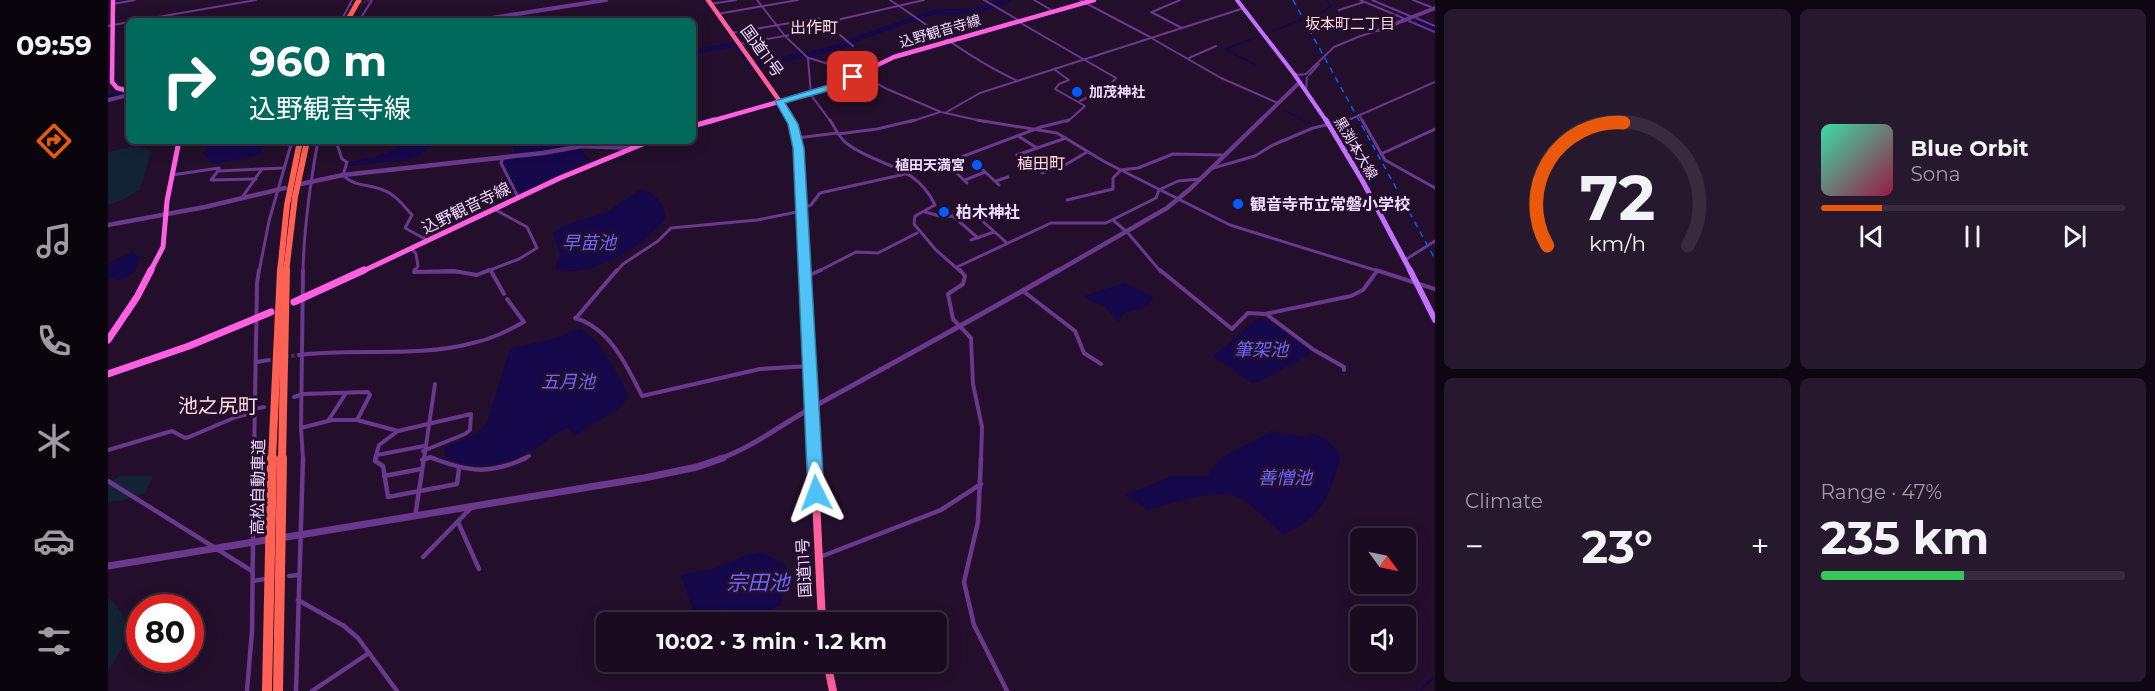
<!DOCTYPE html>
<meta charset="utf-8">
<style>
body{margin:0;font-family:Montserrat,"Noto Sans JP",sans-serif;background:#27192d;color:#f1f3f6;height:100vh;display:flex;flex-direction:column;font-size:22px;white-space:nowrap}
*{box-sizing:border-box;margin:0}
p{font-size:20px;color:#9f9ba5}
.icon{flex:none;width:33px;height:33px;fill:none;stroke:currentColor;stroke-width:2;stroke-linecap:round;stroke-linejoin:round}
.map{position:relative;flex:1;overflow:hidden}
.panel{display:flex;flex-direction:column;gap:9px;padding:9px;background:#0e0612;width:720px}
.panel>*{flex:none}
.top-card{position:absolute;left:18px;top:18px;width:570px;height:126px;border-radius:9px;box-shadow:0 3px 15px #0003,0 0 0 2px #382b3e;background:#00695c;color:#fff;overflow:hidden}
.needle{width:39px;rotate:123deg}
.tools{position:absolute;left:1242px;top:528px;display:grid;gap:12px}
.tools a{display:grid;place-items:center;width:66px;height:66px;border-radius:9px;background:#1a0b20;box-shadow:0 3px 15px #0003,0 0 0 2px #382b3e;font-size:30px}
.speed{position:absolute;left:18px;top:594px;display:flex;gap:12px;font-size:30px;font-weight:700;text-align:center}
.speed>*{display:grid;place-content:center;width:78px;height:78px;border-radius:50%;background:#1a0b20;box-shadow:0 3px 15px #0003,0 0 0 2px #382b3e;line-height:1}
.speed .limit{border:9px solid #d22;background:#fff;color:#111}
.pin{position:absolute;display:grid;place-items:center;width:51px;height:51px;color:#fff;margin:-26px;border-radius:12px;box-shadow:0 3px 9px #0006}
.me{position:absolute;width:66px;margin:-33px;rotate:357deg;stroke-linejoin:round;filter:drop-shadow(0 0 4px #0008)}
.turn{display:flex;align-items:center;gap:21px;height:126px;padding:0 24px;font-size:27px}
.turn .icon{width:78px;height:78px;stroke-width:2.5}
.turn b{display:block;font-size:42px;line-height:51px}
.big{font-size:45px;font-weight:700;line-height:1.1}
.panel .tile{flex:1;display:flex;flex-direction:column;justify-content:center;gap:9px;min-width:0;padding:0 21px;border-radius:9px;background:#27192d}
.panel .dial{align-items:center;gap:0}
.dial svg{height:156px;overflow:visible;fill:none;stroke:#382b3e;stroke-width:7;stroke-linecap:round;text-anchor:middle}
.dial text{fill:#f1f3f6;stroke:none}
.song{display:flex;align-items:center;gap:18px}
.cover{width:72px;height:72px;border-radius:9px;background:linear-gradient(135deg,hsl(160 70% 55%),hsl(340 70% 35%))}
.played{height:6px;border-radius:3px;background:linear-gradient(90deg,#ea580c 20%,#382b3e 20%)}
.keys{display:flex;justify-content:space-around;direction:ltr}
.heat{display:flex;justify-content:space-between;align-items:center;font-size:33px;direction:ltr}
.charge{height:9px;border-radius:4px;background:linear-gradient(90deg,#34c759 47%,#382b3e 0)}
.panel .tiles{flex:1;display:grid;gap:9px;grid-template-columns:repeat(2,1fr)}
.trip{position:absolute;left:488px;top:612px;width:351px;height:60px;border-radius:9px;background:#1a0b20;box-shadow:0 3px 15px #0003,0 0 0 2px #382b3e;font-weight:700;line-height:60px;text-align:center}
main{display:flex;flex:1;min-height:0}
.dock{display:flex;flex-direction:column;width:108px;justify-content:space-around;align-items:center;background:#0a040d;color:#9f9ba5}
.dock .icon{width:42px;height:42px}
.dock .active{color:#ea580c}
.dock b{font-size:27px;color:#f1f3f6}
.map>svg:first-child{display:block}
.green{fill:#122335}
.water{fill:#15084b}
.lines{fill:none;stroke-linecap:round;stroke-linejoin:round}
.stream-far1{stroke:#15084b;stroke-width:1.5}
.stream{stroke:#15084b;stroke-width:2}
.river{stroke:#15084b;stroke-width:5}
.minor-tunnel-far1{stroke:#422d4b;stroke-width:2;stroke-dasharray:2 1.5;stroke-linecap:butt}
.minor-tunnel{stroke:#422d4b;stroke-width:4;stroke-dasharray:4 2;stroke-linecap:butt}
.minor-far3{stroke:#6a388c;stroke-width:2}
.minor-far2{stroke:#6a388c;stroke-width:3}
.minor-far1{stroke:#6a388c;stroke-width:4}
.minor{stroke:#6a388c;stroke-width:4.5}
.tertiary-far3{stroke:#6a388c;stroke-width:4}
.tertiary-far2{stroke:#6a388c;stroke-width:4.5}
.tertiary-far1{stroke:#6a388c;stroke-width:5}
.tertiary{stroke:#6a388c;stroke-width:7}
.secondary-far2{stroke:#c370ff;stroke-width:4}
.secondary-far1{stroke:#c370ff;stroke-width:5}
.secondary{stroke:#c370ff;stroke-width:6}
.primary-far2{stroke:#ff60e2;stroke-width:4.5}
.primary-far1{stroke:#ff60e2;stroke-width:5}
.primary{stroke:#ff60e2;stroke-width:7}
.trunk-far3{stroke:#ff609b;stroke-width:4.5}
.trunk-far2{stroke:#ff609b;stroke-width:5}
.trunk-far1{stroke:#ff609b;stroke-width:7}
.trunk{stroke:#ff609b;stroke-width:8}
.motorway-far3{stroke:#ff6154;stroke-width:5}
.motorway-far2{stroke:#ff6154;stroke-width:6}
.motorway-far1{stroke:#ff6154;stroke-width:8}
.motorway{stroke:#ff6154;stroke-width:10}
.rail{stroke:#055bff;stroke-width:1.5;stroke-dasharray:6 5;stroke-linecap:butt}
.minor-bridge{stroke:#6a388c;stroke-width:2}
.route{fill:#4fc3f7;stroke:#337fa1;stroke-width:1.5}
.poi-dot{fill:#055bff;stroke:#230f2b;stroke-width:2}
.labels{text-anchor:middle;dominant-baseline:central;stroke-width:6;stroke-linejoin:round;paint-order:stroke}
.far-street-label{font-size:14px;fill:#f2d9ff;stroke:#230f2b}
.far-poi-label{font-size:14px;font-weight:bold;fill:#f2d9ff;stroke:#230f2b;text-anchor:start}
.far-neighbourhood-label{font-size:15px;fill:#ffdbde;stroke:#230f2b}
.far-quarter-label{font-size:16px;fill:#ffdbde;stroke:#230f2b}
.street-label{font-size:16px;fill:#f2d9ff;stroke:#230f2b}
.poi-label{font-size:16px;font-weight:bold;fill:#f2d9ff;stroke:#230f2b;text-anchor:start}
.water-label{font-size:18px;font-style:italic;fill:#6967ff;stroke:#230f2b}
.quarter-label{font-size:20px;fill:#ffdbde;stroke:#230f2b}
.near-water-label{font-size:21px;font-style:italic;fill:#6967ff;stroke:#230f2b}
</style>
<main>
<nav class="dock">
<b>09:59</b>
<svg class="icon active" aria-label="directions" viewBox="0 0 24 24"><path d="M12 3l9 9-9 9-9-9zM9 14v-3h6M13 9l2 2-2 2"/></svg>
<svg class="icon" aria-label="music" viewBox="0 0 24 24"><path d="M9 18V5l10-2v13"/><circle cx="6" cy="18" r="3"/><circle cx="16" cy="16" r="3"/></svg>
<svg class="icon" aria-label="phone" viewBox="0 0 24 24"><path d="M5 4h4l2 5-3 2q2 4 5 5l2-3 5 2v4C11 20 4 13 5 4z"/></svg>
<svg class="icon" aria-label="climate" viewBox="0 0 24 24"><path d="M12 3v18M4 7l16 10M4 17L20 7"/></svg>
<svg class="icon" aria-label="car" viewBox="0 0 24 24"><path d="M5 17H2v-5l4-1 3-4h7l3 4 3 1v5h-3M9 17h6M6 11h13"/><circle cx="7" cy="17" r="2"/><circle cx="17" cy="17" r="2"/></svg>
<svg class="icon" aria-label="filters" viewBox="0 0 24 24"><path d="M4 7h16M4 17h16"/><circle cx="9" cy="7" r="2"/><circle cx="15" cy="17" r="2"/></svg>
</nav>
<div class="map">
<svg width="1327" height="691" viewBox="0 0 1327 691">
<rect width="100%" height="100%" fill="#230f2b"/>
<g class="green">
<path d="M23 147 35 148 43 151 32 189 18 198 0 205V152Z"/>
<path d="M11 476H45L37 493 16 500 0 502V486Z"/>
<path d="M0 598C28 619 19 647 0 670Z"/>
</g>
<g class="water">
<path d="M103 141H159L151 155 106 164 95 154 99 148 97 147Z"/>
<path d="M305 141H328L310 157 302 160 241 166V162L271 156Z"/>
<path d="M404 141H476L472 145 407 155Z"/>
<path d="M473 148 481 160 411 193 394 162 396 159Z"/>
<path d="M533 189C547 193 555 203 558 217 538 245 484 280 447 269L452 254 445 233 456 226 499 212Z"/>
<path d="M25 252 32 258 26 273 10 281 0 276V263Z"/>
<path d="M1017 283 1044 296 1045 299 1038 307 1016 313 1011 322 995 305 982 301 976 296Z"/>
<path d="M1151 318 1162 322 1202 350 1203 354 1145 384 1105 356Z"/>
<path d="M471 329C490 334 512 378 520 395L514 406 466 436 460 428C448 431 443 439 432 446 406 462 366 475 337 456L336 447C353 441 368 437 379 423L401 352 405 348 445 339Z"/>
<path d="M1163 431 1199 437 1204 434 1215 437 1229 450 1232 458C1223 495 1212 519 1176 534L1172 531C1159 521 1147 506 1132 498 1113 487 1061 503 1041 510L1017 495 1065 476H1100C1111 451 1142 445 1163 431Z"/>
<path d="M654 552 678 565 681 574 673 605 655 612 610 609 589 621 573 575 605 569 638 555Z"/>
</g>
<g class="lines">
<g class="stream-far1">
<path d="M1197 20H1203L1223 6 1219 0"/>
<path d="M1165 31 1194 19"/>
<path d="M1159 33 1162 32"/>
<path d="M1148 65 1117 49 1152 36"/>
<path d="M1176 110 1207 126"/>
</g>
<path class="stream" d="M1311 691 1327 677"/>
<g class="river">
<path d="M1295 15 1327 29"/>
<path d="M743 43 748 39 826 12 867 11 901 0"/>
<path d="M629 45 642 64"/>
<path d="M585 52 628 44"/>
<path d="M699 55 741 44"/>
<path d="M649 65 695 55"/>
<path d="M0 97 21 93"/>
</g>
<path class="minor-tunnel-far1" d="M242 5 264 0"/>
<path class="minor-tunnel" d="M177 357 191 355"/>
<g class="minor-far3">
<path d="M649 0 677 36 700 58 703 95 723 122"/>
<path d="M782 0C825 28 863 60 910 81"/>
<path d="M876 0 912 21"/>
<path d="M926 0 945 11"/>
<path d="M972 0 1044 38"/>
<path d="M1252 0 1295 18"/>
<path d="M1264 0 1302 16"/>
<path d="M1305 0 1323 7"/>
<path d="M5 4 27 0"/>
<path d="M602 4 628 0"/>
<path d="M1231 10 1256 2"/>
<path d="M1043 12 1074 28"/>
<path d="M1044 12 1072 0"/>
<path d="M609 14 690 0"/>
<path d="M1308 18 1327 26"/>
<path d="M27 21 148 0"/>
<path d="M233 21 244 0"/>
<path d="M251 21 264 0"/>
<path d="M1301 21 1327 32"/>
<path d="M911 22 1008 78 999 88 972 101"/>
<path d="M0 26 21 22"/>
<path d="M623 33 711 18"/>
<path d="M732 35 745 46"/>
<path d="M1250 37 1271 30"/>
<path d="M1045 39 1113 78 1170 103"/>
<path d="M631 44 721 28 733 19 816 0"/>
<path d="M701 58 747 72 779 89 833 112 878 122"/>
<path d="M1081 58 1108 46"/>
<path d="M947 70 961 80 951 84 947 89 977 106 959 122"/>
<path d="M1185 72 1190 75 1198 74"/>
<path d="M1198 91 1199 77"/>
<path d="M837 113 872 93 1133 9"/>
<path d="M1251 115 1255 122"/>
<path d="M802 122 832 112"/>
<path d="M1236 122 1327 82"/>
</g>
<g class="minor-far2">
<path d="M722 120C727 128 731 137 738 143 771 168 807 163 827 205L807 216 806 224 828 250 853 272"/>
<path d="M869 120 949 133 997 162 1122 225 1273 272"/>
<path d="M1254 120 1277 160 1327 188"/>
<path d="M730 134 769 129 807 120"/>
<path d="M910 136 929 148"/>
<path d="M689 138 729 133"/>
<path d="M228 141 234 159 239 162 235 175C246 187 261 184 275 190 287 194 296 206 304 215L297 228 319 240"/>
<path d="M1273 154 1327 129"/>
<path d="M909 155 958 138"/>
<path d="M395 157 393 163 410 197"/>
<path d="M838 163 859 183"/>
<path d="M1105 168 1147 156 1165 145 1205 128 1239 120"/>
<path d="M875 170 891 185"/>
<path d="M110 171 103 180 148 179"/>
<path d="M934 173 957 165 979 152"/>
<path d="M64 175 111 168 110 171 176 168"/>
<path d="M857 180 877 172"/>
<path d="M888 181 900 177"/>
<path d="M133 199 154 169"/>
<path d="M959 200 1005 189V178L1013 170 1030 168 1065 154 1114 155"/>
<path d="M694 208 703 205 712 193 824 168 933 127 961 120"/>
<path d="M817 212 836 217 845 216"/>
<path d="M873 220 905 208"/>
<path d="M1005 220 1020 233 1053 272"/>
<path d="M870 238 845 216 861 209 899 243"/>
<path d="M863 240 886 232"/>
<path d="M304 249 308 254 310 266 306 272"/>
<path d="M1297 260 1327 241"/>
<path d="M849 267 943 223H998L1048 198 1051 190 1070 181 1092 179"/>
<path d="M151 272 161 221 184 141"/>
<path d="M195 272C196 228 202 184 210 141"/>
<path d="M306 272H352"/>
<path d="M377 272 411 259 429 248 419 227 386 209"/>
<path d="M508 272 515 264 550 241 563 228 649 220 694 211"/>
<path d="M709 272 748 252 770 253 809 233"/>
</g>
<g class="minor-far1">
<path d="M307 270 306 272 346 271 369 275 381 270"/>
<path d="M852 270 857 276 855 284 840 294 845 319 863 338 865 384 874 427 873 459"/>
<path d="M1052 270 1124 329 1140 313 1157 314 1243 296 1255 290 1269 271"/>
<path d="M1268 270 1327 289"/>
<path d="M383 271 396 294"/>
<path d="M697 277 713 270"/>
<path d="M915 291 967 331 976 353 993 364"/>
<path d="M1158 314 1206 350 1236 367V370"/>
<path d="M467 318C502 328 519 366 534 396L652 369 701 366"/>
<path d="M468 318 509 270"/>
<path d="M191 355C248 348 309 358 365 343 384 339 399 331 416 322L399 299"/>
<path d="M149 362 161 360"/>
<path d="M186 397 195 394 260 392 262 395 249 420"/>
<path d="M147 409 156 407"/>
<path d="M220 421 238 393"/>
<path d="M193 428 224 420H249L290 431 363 414 362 430 357 434 315 451"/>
<path d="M0 450 64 431 77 438 81 437 128 417 147 412"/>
<path d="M269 455 316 446"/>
<path d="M146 459 149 283 151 270"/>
<path d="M195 459 193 428 195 270"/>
<path d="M267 459 271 445 290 431"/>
<path d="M316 459 327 384"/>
<path d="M317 459 323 457 328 459"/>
<path d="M414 459 421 456"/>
</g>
<g class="minor">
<path d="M268 458 267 461 275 466 280 497 349 484 351 469"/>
<path d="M324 458C361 472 381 475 418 458"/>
<path d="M873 458 870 522 856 582 866 625 899 691"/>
<path d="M314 460 321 458"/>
<path d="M276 476 313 469"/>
<path d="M0 481 144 571"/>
<path d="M307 517 316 458"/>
<path d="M350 522 371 569"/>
<path d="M315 557 363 508"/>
<path d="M712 557 833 510 873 484"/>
<path d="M181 576 191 575"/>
<path d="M145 581 158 579"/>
<path d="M190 600 236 626 250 638 289 691"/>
<path d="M139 691 144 631 146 458"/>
<path d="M188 691 195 458"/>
<path d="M204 691 261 653"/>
</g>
<g class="tertiary-far3">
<path d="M364 21 498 0"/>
<path d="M1271 30 1327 8"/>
<path d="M0 100 21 95"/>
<path d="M1151 122 1192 82"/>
</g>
<g class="tertiary-far2">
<path d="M193 184 235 175 435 153 474 146 522 148"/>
<path d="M0 225 97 207 177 188"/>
<path d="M948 272 1059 208 1082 189 1153 120"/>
</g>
<path class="tertiary-far1" d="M611 459C646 447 675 423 707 406 789 361 870 317 951 270"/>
<g class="tertiary">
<path d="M179 537 536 478 589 467 615 458"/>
<path d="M0 566 158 540"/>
</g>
<path class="secondary-far2" d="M1129 0 1186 74 1219 122"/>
<path class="secondary-far1" d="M1218 120 1254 180 1303 272"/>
<path class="secondary" d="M1302 270 1327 320"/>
<g class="primary-far2">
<path d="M5 0 4 82 9 88 21 91"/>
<path d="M600 122 726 86 786 57 986 0"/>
</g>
<g class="primary-far1">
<path d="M585 126 606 120"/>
<path d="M42 272 55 247 59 201 71 141"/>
<path d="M253 272 452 178 542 141"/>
</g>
<g class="primary">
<path d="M186 302 256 270"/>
<path d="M0 340 29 297 43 270"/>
<path d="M0 374 81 346 163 312"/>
</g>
<path class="trunk-far3" d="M600 0 678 110 684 122"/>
<path class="trunk-far2" d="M683 120 690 142 696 272"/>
<path class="trunk-far1" d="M696 270 706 459"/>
<g class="trunk">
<path d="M706 458 714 622"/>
<path d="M719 662 725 691"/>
</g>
<path class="motorway-far3" d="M239 21 251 0"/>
<g class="motorway-far2">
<path d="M172 272 179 205 192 141"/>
<path d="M178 272 187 197 199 141"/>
</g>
<g class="motorway-far1">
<path d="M164 459 173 270"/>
<path d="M174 459 178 270"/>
</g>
<g class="motorway">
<path d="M159 691 164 458"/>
<path d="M170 691 174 458"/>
</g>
<path class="rail" d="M1185 0 1327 259"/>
<g class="minor-bridge">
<path d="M1198 74 1226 47 1250 37"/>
<path d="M1201 75 1211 64"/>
</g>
</g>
<path class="route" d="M741 75 749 77 723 90 677 103 690 124 696 148 716 493 714 498 708 500 702 498 700 493 685 148 680 124 667 101 717 86Z"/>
<g class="poi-dot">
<circle cx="969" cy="92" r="6"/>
<circle cx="869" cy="165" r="6"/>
<circle cx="1130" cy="204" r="6"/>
<circle cx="836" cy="212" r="6"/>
</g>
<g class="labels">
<g class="far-street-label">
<text transform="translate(832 31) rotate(-16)">込野観音寺線</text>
<text transform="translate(1248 148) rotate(59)">黒渕本大線</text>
</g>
<g class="far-poi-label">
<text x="981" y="92">加茂神社</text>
<text x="857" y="165" text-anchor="end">植田天満宮</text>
</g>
<g class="far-neighbourhood-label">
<text x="1242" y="23">坂本町二丁目</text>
</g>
<g class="far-quarter-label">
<text x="706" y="27">出作町</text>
<text x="933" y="163">植田町</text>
</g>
<g class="street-label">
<text transform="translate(654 51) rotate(54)">国道11号</text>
<text transform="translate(358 208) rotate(-26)">込野観音寺線</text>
<text transform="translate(150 487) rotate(-89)">高松自動車道</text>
<text transform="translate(696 568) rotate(-93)">国道11号</text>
</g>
<g class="poi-label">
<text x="1142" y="204">観音寺市立常磐小学校</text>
<text x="848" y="212">柏木神社</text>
</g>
<g class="water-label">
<text x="481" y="243">早苗池</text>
<text x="1153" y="350">筆架池</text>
<text x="460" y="382">五月池</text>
<text x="1177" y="478">善憎池</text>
</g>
<g class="quarter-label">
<text x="110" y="406">池之尻町</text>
</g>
<g class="near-water-label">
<text x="650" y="582">宗田池</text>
</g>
</g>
</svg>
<div class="tools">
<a><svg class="needle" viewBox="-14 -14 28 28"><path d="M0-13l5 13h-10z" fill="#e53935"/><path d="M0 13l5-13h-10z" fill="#9f9ba5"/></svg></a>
<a><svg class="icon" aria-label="sound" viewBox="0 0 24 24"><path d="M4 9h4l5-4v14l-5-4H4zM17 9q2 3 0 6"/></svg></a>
</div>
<div class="speed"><div class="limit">80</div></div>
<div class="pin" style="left:745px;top:77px;background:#d93025"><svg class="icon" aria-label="arrive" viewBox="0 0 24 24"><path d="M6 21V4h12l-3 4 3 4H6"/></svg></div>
<svg class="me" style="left:708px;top:493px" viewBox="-20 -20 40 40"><path d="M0-17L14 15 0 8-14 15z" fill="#4fc3f7" stroke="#fff" stroke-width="4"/></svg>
<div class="trip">10:02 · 3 min · 1.2 km</div>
<div class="top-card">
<div class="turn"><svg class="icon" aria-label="right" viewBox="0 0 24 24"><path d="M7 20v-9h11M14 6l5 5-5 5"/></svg><div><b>960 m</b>込野観音寺線</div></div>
</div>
</div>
<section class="panel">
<div class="tiles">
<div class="tile dial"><svg viewBox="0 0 100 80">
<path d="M14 69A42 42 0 1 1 86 69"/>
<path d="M14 69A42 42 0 0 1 53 6" stroke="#ea580c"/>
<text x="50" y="56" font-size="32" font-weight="700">72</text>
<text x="50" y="72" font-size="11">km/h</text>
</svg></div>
<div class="tile">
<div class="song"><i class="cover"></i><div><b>Blue Orbit</b><p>Sona</p></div></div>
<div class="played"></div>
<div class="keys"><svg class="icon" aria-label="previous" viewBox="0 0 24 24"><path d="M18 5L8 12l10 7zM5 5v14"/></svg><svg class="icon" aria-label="pause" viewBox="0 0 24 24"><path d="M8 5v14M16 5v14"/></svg><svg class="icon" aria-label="next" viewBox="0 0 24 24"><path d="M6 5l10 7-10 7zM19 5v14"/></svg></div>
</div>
<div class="tile"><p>Climate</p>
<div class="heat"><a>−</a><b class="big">23°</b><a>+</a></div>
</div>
<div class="tile"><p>Range · 47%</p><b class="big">235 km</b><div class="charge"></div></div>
</div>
</section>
</main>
